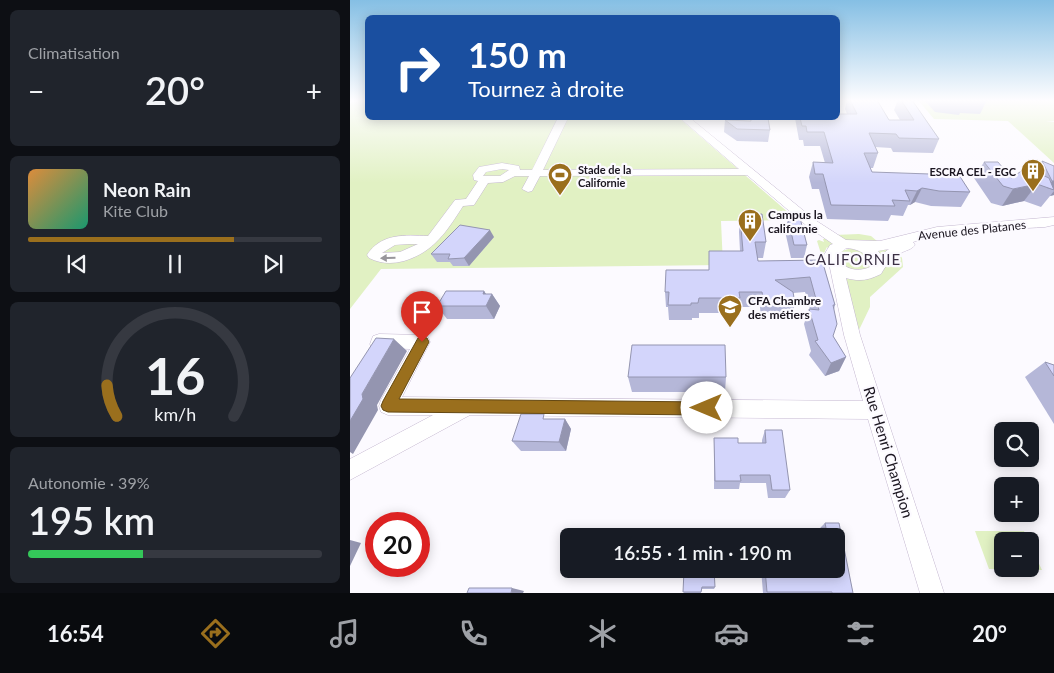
<!DOCTYPE html>
<html lang="fr">
<meta charset="utf-8">
<style>
body{margin:0;font-family:Lato,sans-serif;background:#20242c;color:#f1f3f6;height:100vh;display:flex;flex-direction:column;font-size:19px;white-space:nowrap}
*{box-sizing:border-box;margin:0}
p{font-size:16px;color:#9ea1a6}
.icon{flex:none;width:28px;height:28px;fill:none;stroke:currentColor;stroke-width:2;stroke-linecap:round;stroke-linejoin:round}
.map{position:relative;flex:1;overflow:hidden}
.side{display:flex;flex-direction:column;gap:10px;padding:10px;background:#0d0f14;width:350px}
.side>*{flex:none}
.banner{position:absolute;left:15px;top:15px;width:475px;height:105px;border-radius:8px;box-shadow:0 2px 12px #0003;background:#1a4fa0;color:#fff;overflow:hidden}
.controls{position:absolute;left:644px;top:422px;display:grid;gap:10px}
.controls a{display:grid;place-items:center;width:45px;height:45px;border-radius:8px;background:#171b24;box-shadow:0 2px 12px #0003;font-size:25px}
.speed{position:absolute;left:15px;top:512px;display:flex;gap:10px;font-size:25px;font-weight:700;text-align:center}
.speed>*{display:grid;place-content:center;width:65px;height:65px;border-radius:50%;background:#171b24;box-shadow:0 2px 12px #0003;line-height:1}
.speed .limit{border:8px solid #d22;background:#fff;color:#111}
.pin{position:absolute;display:grid;place-items:center;width:42px;height:42px;color:#fff;margin:-51px -21px;border-radius:50% 50% 50% 0;rotate:-45deg;box-shadow:0 0 5px #0007}
.pin .icon{rotate:45deg}
.me{position:absolute;width:55px;margin:-28px;rotate:270deg;stroke-linejoin:round;filter:drop-shadow(0 0 4px #0008)}
.turn{display:flex;align-items:center;gap:18px;height:105px;padding:0 20px;font-size:22px}
.turn .icon{width:65px;height:65px;stroke-width:2.5}
.turn b{display:block;font-size:35px;line-height:42px}
.big{font-size:38px;font-weight:600;line-height:1.1}
.side .card{flex:1;display:flex;flex-direction:column;justify-content:center;gap:8px;min-width:0;padding:0 18px;border-radius:8px;background:#20242c}
.side .dial{align-items:center;gap:0}
.dial svg{height:130px;overflow:visible;fill:none;stroke:#363941;stroke-width:7;stroke-linecap:round;text-anchor:middle}
.dial text{fill:#f1f3f6;stroke:none}
.song{display:flex;align-items:center;gap:15px}
.cover{width:60px;height:60px;border-radius:8px;background:linear-gradient(135deg,hsl(30 70% 55%),hsl(160 70% 35%))}
.played{height:5px;border-radius:2px;background:linear-gradient(90deg,#9a6f1d 70%,#363941 70%)}
.keys{display:flex;justify-content:space-around;direction:ltr}
.heat{display:flex;justify-content:space-between;align-items:center;font-size:28px;direction:ltr}
.charge{height:8px;border-radius:4px;background:linear-gradient(90deg,#34c759 39%,#363941 0)}
.trip{position:absolute;left:210px;top:528px;width:285px;height:50px;border-radius:8px;background:#171b24;box-shadow:0 2px 12px #0003;font-weight:600;line-height:50px;text-align:center}
.dock{display:flex;height:80px;justify-content:space-around;align-items:center;background:#090b0e;color:#9ea1a6}
.dock .icon{width:35px;height:35px}
.dock .current{color:#9a6f1d}
.dock b{font-size:22px;color:#f1f3f6}
main{display:flex;flex:1;min-height:0}
.map>svg:first-child{display:block}
.green{fill:#e1f1c3}
.lines{fill:none;stroke-linecap:round;stroke-linejoin:round}
.minor-casing{stroke:#c4b7d0;stroke-width:1}
.minor{fill:#fff;fill-rule:evenodd}
.wall{fill:#b5b7d8}
.shaded-wall{fill:#9495b0}
.building{fill:#d3d5fb;stroke:#9495b0}
.oneway{fill:#98969b}
.route{fill:#9a6f1d;stroke:#644813}
.labels{text-anchor:middle;dominant-baseline:central;stroke-width:4.5;stroke-linejoin:round;paint-order:stroke}
.far-poi-label{font-size:11px;font-weight:bold;fill:#1b1620;stroke:#fcfaff;text-anchor:start}
.poi-label{font-size:12px;font-weight:bold;fill:#1b1620;stroke:#fcfaff;text-anchor:start}
.street-label{font-size:12px;fill:#1b1620;stroke:#fcfaff}
.quarter-label{font-size:15px;letter-spacing:1px;fill:#3b3044;stroke:#fcfaff}
.near-street-label{font-size:15px;fill:#1b1620;stroke:#fcfaff}
</style>
<main>
<section class="side">
<div class="card"><p>Climatisation</p>
<div class="heat"><a>−</a><b class="big">20°</b><a>+</a></div>
</div>
<div class="card">
<div class="song"><i class="cover"></i><div><b>Neon Rain</b><p>Kite Club</p></div></div>
<div class="played"></div>
<div class="keys"><svg class="icon" aria-label="previous" viewBox="0 0 24 24"><path d="M18 5L8 12l10 7zM5 5v14"/></svg><svg class="icon" aria-label="pause" viewBox="0 0 24 24"><path d="M8 5v14M16 5v14"/></svg><svg class="icon" aria-label="next" viewBox="0 0 24 24"><path d="M6 5l10 7-10 7zM19 5v14"/></svg></div>
</div>
<div class="card dial"><svg viewBox="0 0 100 80">
<path d="M14 69A42 42 0 1 1 86 69"/>
<path d="M14 69A42 42 0 0 1 8 50" stroke="#9a6f1d"/>
<text x="50" y="56" font-size="32" font-weight="700">16</text>
<text x="50" y="72" font-size="11">km/h</text>
</svg></div>
<div class="card"><p>Autonomie · 39%</p><b class="big">195 km</b><div class="charge"></div></div>
</section>
<div class="map">
<svg width="704" height="593" viewBox="0 0 704 593">
<rect width="100%" height="100%" fill="#fcfaff"/>
<g class="green">
<path d="M12 100H17L18 118H329L447 220 371 221 373 265 31 269 0 309V103Z"/>
<path d="M568 100H704V121H696L704 122V163L658 121 584 119Z"/>
<path d="M509 234 521 236 541 253H549L552 258 553 267 520 297V307L509 330 487 268 515 276 527 259 500 244 481 253 477 247 472 257 467 241 469 240 474 242 473 239 484 235Z"/>
<path d="M502 248 517 254 521 262C519 272 505 273 497 268 493 266 490 262 487 259L488 252Z"/>
<path d="M625 531H674L678 541H652V569H680V545L692 570 639 569Z"/>
</g>
<g class="lines">
<defs>
<path id="minor" d="M208 118H218L193 170 389 169 330 118H340L465 220 496 240 530 241 587 227 704 217V225L695 227C651 230 605 229 563 242L565 245C561 250 556 250 551 253 542 258 536 265 531 274 519 280 510 282 496 278L510 335 594 593H570L518 419 120 415 0 480V459L83 415H38L31 412 29 406 31 400 60 349 34 348 28 351 22 349 20 344 23 336 29 334 72 335 78 337 80 342 52 397 513 401 494 335 480 268 474 255 480 245 483 244 457 226 397 175 190 176 182 191 178 192 172 189 179 176H165L153 182 138 183 124 205 113 206C97 231 84 252 54 261 42 264 31 264 19 258L17 255C31 233 55 235 78 236L105 200 116 199 128 181 124 180 123 175 129 167 152 163 169 166 170 170H182ZM152 169 159 170 150 176H133L136 172ZM58 244H68L50 252 32 253 45 245ZM496 248C507 249 515 252 521 261L520 267C507 273 491 269 488 255ZM539 249 531 255 528 251Z"/>
</defs>
<use href="#minor" class="minor-casing"/>
<use href="#minor" class="minor"/>
</g>
<g class="wall">
<path d="M497 100H527L539 120H550L544 110 548 100H562L589 139 583 153 543 152 541 148 525 147 528 153 523 168H520L522 172 620 192 611 207 581 206 565 202 560 205H558L553 216 541 215 538 221 477 219 469 189H462L459 177 463 162 475 163 470 146H454L453 140H449L445 118H488L497 114 495 109Z"/>
<path d="M574 100H637L630 114 610 113 609 115 585 112Z"/>
<path d="M400 118H418L420 130 418 142 387 141 374 132 375 120 400 121Z"/>
<path d="M692 161 704 166V195L700 196 691 207 674 201 652 206 641 203 624 178 634 162 661 178 684 172Z"/>
<path d="M390 216 416 242 413 258H408V261L472 260 485 305 484 310 483 336 496 357 489 371 475 376 459 355 461 351 454 324 459 309H460L455 292 443 293 445 303 441 318H411L410 307H389L388 313H349V318H342V320H319L318 307H316L315 292 359 270V251H390L389 232Z"/>
<path d="M438 218 457 245 454 258H441L435 231Z"/>
<path d="M144 237 119 266H103L100 262H87L81 254Z"/>
<path d="M134 291 136 294H142L150 306 144 319H97L87 306Z"/>
<path d="M695 362 704 365V424L675 377Z"/>
<path d="M278 377H376L375 392H282Z"/>
<path d="M197 419H215L221 429 216 451H171L162 441Z"/>
<path d="M415 430 440 490 435 498H418L416 483H390L389 489H364V438L388 443H412V440Z"/>
<path d="M475 523H489L503 593H413L411 569H486V536H411L412 534 464 536V534Z"/>
<path d="M334 571 365 587 364 589H352L351 593H334Z"/>
</g>
<g class="shaded-wall">
<path d="M702 181H704V190L697 188Z"/>
<path d="M687 184 674 201 652 206 663 189Z"/>
<path d="M572 188 565 202 560 205 567 191Z"/>
<path d="M704 191V195L700 196Z"/>
<path d="M140 230 144 237 119 266 114 258Z"/>
<path d="M134 291 139 299 142 294 150 306 144 319 136 306 133 294Z"/>
<path d="M44 339 57 351 27 405 28 410 3 454 0 452V421L12 394Z"/>
<path d="M496 357 489 371 475 376 481 363Z"/>
<path d="M215 419 221 429 216 451 209 442Z"/>
<path d="M0 540 11 543 0 566Z"/>
<path d="M162 588 174 591 173 593H161Z"/>
</g>
<g class="building">
<path d="M500 100H527L539 120H564L551 100H562L589 139 549 138 546 134 519 133 528 153H514L522 172 609 175 620 192 589 191 572 188 567 191 555 190 560 201 542 200 545 206 481 205 473 174H465L463 162 483 163 474 132H457L456 126H452L450 118H488V114H507Z"/>
<path d="M401 118H418L420 130 387 129 375 120 401 121Z"/>
<path d="M692 161 704 166V181H702Z"/>
<path d="M634 162H648L661 178 673 170H680L699 178 704 190 687 184 663 189 653 186Z"/>
<path d="M412 214 416 242H405L408 261 472 260 485 305H483L487 324 483 336 496 357 481 363 465 341 468 340 459 309 469 310 460 277 425 280 443 292 445 303H414L412 292H389L390 298H349L348 303H341V305H318L319 292H315L316 270H359V251H393L390 216Z"/>
<path d="M438 218H450L457 245H444Z"/>
<path d="M110 225 140 230 114 258 98 259 100 254H81Z"/>
<path d="M96 291H134L133 294H142L136 306H87Z"/>
<path d="M26 338 44 339 12 394 13 399 0 421V378Z"/>
<path d="M282 345H375L376 377H278Z"/>
<path d="M695 362 704 365V376Z"/>
<path d="M171 414H194L193 419H215L209 442 162 441Z"/>
<path d="M415 430H432L440 490H422L420 475H390L391 481H365L364 438H388V443H416Z"/>
<path d="M475 523H489L503 593H482V592H417L415 569H486V536H412V534L472 536 471 528H476Z"/>
<path d="M338 569H364L365 587H352L351 592H333L334 571H337Z"/>
<path d="M119 588H162L161 593H117Z"/>
</g>
<defs><path id="oneway-solid" d="M-6-.8H1V-3.2L6.5 0L1 3.2V.8H-6Z" transform="scale(1.25)"/></defs>
<use class="oneway" href="#oneway-solid" transform="translate(38 258) rotate(178)"/>
<linearGradient id="sky" x2="0" y2="1"><stop stop-color="#85bfe4"/><stop offset="0.55" stop-color="#fefdff"/><stop offset="1" stop-color="#fefdff" stop-opacity="0"/></linearGradient>
<rect width="704" height="183" fill="url(#sky)"/>
<path class="route" d="M72 337 77 338 79 342 49 399 357 402 362 404 364 408 362 413 357 415 38 412 33 410 31 406 33 401 68 338Z"/>
<defs>
<symbol id="building-pin" viewBox="-11 -11 22 30"><path d="M0 17L-7.5 6A9.5 9.5 0 1 1 7.5 6Z" fill="#9a6f1d" stroke="#fcfaff"/><path d="M-4-6H4V6H1V3H-1V6H-4ZM-2.5-4.3h1.7v1.8h-1.7ZM.8-4.3h1.7v1.8H.8ZM-2.5-1h1.7V.8h-1.7ZM.8-1h1.7V.8H.8Z" fill="#fff"/></symbol>
<symbol id="stadium-pin" viewBox="-11 -11 22 30"><path d="M0 17L-7.5 6A9.5 9.5 0 1 1 7.5 6Z" fill="#9a6f1d" stroke="#fcfaff"/><path d="M0-5a6.5 5 0 1 0 0 10a6.5 5 0 1 0 0-10ZM-3.5-1.8h7v3.6h-7Z" fill="#fff"/></symbol>
<symbol id="school-pin" viewBox="-11 -11 22 30"><path d="M0 17L-7.5 6A9.5 9.5 0 1 1 7.5 6Z" fill="#9a6f1d" stroke="#fcfaff"/><path d="M0-5L7-2L0 1L-7-2ZM-4 1L0 2.5L4 1V4Q0 6-4 4Z" fill="#fff"/></symbol>
</defs>
<g fill-rule="evenodd">
<use href="#building-pin" x="669" y="157" width="28" height="38"/>
<use href="#stadium-pin" x="196" y="161" width="28" height="38"/>
<use href="#building-pin" x="386" y="207" width="28" height="38"/>
<use href="#school-pin" x="366" y="293" width="28" height="38"/>
</g>
<g class="labels">
<g class="far-poi-label">
<text x="228" y="169">Stade de la<tspan x="228" dy="13">Californie</tspan></text>
<text x="666" y="171" text-anchor="end">ESCRA CEL - EGC</text>
</g>
<g class="poi-label">
<text x="418" y="214">Campus la<tspan x="418" dy="14">californie</tspan></text>
<text x="398" y="300">CFA Chambre<tspan x="398" dy="14">des métiers</tspan></text>
</g>
<g class="street-label">
<text transform="translate(622 230) rotate(-6)">Avenue des Platanes</text>
</g>
<g class="quarter-label">
<text x="503" y="259">CALIFORNIE</text>
</g>
<g class="near-street-label">
<text transform="translate(539 452) rotate(73)">Rue Henri Champion</text>
</g>
</g>
</svg>
<div class="controls">
<a><svg class="icon" aria-label="search" viewBox="0 0 24 24"><circle cx="10" cy="10" r="6"/><path d="M15 15l6 6"/></svg></a>
<a>+</a>
<a>−</a>
</div>
<div class="speed"><div class="limit">20</div></div>
<div class="pin" style="left:72px;top:342px;background:#d93025"><svg class="icon" aria-label="arrive" viewBox="0 0 24 24"><path d="M6 21V4h12l-3 4 3 4H6"/></svg></div>
<svg class="me" style="left:357px;top:408px" viewBox="-20 -20 40 40"><circle r="19" fill="#fff"/><path d="M0-13L10 11 0 6-10 11z" fill="#9a6f1d"/></svg>
<div class="trip">16:55 · 1 min · 190 m</div>
<div class="banner">
<div class="turn"><svg class="icon" aria-label="right" viewBox="0 0 24 24"><path d="M7 20v-9h11M14 6l5 5-5 5"/></svg><div><b>150 m</b>Tournez à droite</div></div>
</div>
</div>
</main>
<nav class="dock">
<b>16:54</b>
<svg class="icon current" aria-label="directions" viewBox="0 0 24 24"><path d="M12 3l9 9-9 9-9-9zM9 14v-3h6M13 9l2 2-2 2"/></svg>
<svg class="icon" aria-label="music" viewBox="0 0 24 24"><path d="M9 18V5l10-2v13"/><circle cx="6" cy="18" r="3"/><circle cx="16" cy="16" r="3"/></svg>
<svg class="icon" aria-label="phone" viewBox="0 0 24 24"><path d="M5 4h4l2 5-3 2q2 4 5 5l2-3 5 2v4C11 20 4 13 5 4z"/></svg>
<svg class="icon" aria-label="climate" viewBox="0 0 24 24"><path d="M12 3v18M4 7l16 10M4 17L20 7"/></svg>
<svg class="icon" aria-label="car" viewBox="0 0 24 24"><path d="M5 17H2v-5l4-1 3-4h7l3 4 3 1v5h-3M9 17h6M6 11h13"/><circle cx="7" cy="17" r="2"/><circle cx="17" cy="17" r="2"/></svg>
<svg class="icon" aria-label="filters" viewBox="0 0 24 24"><path d="M4 7h16M4 17h16"/><circle cx="9" cy="7" r="2"/><circle cx="15" cy="17" r="2"/></svg>
<b>20°</b>
</nav>
